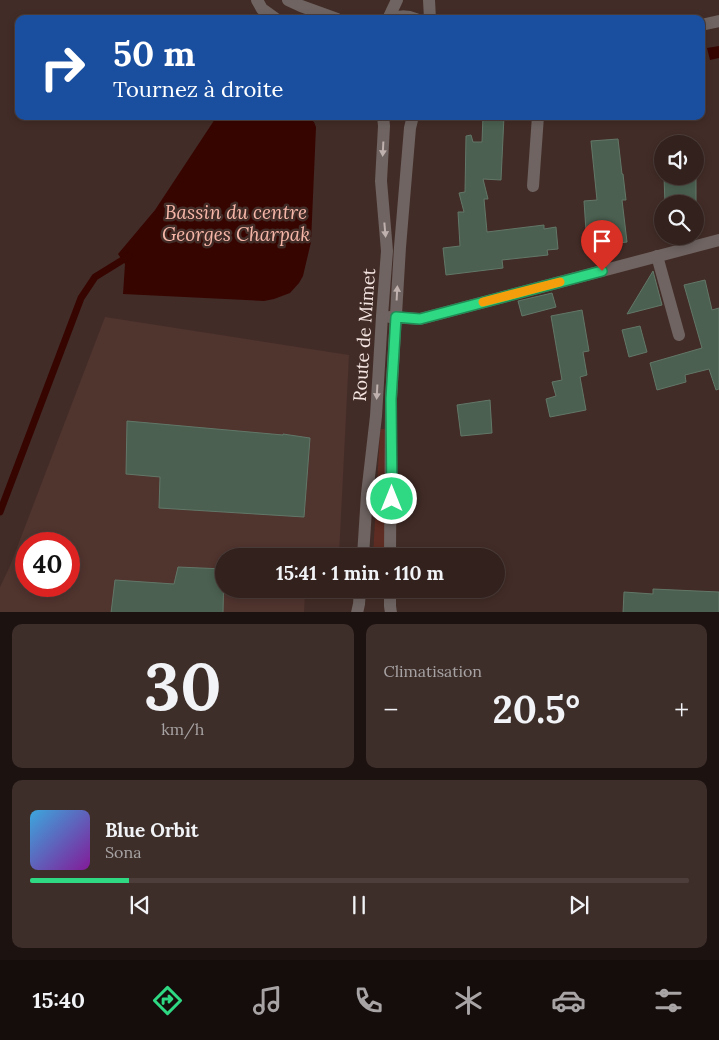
<!DOCTYPE html>
<html lang="fr">
<meta charset="utf-8">
<style>
body{margin:0;font-family:Lora,serif;background:#3d2e2a;color:#f1f3f6;height:100vh;display:flex;flex-direction:column;font-size:19px;white-space:nowrap}
*{box-sizing:border-box;margin:0}
p{font-size:16px;color:#a8a3a4}
.icon{flex:none;width:28px;height:28px;fill:none;stroke:currentColor;stroke-width:2;stroke-linecap:round;stroke-linejoin:round}
.map{position:relative;height:612px;overflow:hidden}
.sheet{display:flex;flex-direction:column;gap:12px;padding:12px;background:#1c1210;flex:1}
.sheet>*{flex:none}
.banner{position:absolute;left:15px;top:15px;width:690px;height:105px;border-radius:10px;box-shadow:0 2px 8px #0003,0 0 0 1px #4d3e3b;background:#1a4fa0;color:#fff;overflow:hidden}
.controls{position:absolute;left:654px;top:135px;display:grid;gap:10px}
.controls a{display:grid;place-items:center;width:50px;height:50px;border-radius:50%;background:#32211d;box-shadow:0 2px 8px #0003,0 0 0 1px #4d3e3b;font-size:25px}
.speed{position:absolute;left:15px;top:532px;display:flex;gap:10px;font-size:25px;font-weight:700;text-align:center}
.speed>*{display:grid;place-content:center;width:65px;height:65px;border-radius:50%;background:#32211d;box-shadow:0 2px 8px #0003,0 0 0 1px #4d3e3b;line-height:1}
.speed .limit{border:8px solid #d22;background:#fff;color:#111}
.pin{position:absolute;display:grid;place-items:center;width:42px;height:42px;color:#fff;margin:-51px -21px;border-radius:50% 50% 50% 0;rotate:-45deg;box-shadow:0 0 5px #0007}
.pin .icon{rotate:45deg}
.me{position:absolute;width:55px;margin:-28px;rotate:0deg;stroke-linejoin:round;filter:drop-shadow(0 0 4px #0008)}
.turn{display:flex;align-items:center;gap:18px;height:105px;padding:0 15px;font-size:22px}
.turn .icon{width:65px;height:65px;stroke-width:2.5}
.turn b{display:block;font-size:35px;line-height:42px}
.big{font-size:38px;font-weight:700;line-height:1.1}
.sheet .tile{flex:1;display:flex;flex-direction:column;justify-content:center;gap:8px;min-width:0;padding:0 18px;border-radius:10px;background:#3d2e2a}
.sheet .dial{align-items:center;gap:0}
.dial b{font-size:65px;line-height:1}
.song{display:flex;align-items:center;gap:15px}
.cover{width:60px;height:60px;border-radius:8px;background:linear-gradient(135deg,hsl(200 70% 55%),hsl(290 70% 35%))}
.played{height:5px;border-radius:2px;background:linear-gradient(90deg,#2fd883 15%,#4d3e3b 15%)}
.keys{display:flex;justify-content:space-around;direction:ltr}
.heat{display:flex;justify-content:space-between;align-items:center;font-size:28px;direction:ltr}
.sheet .tiles{flex:1;display:grid;gap:12px;grid-template-columns:1fr 1fr}
.tile:last-child{grid-column:span 2}
.trip{position:absolute;left:215px;top:548px;width:290px;height:50px;border-radius:25px;background:#32211d;box-shadow:0 2px 8px #0003,0 0 0 1px #4d3e3b;font-weight:700;line-height:50px;text-align:center}
.menu{display:flex;height:80px;justify-content:space-around;align-items:center;background:#140d0c;color:#a8a3a4}
.menu .icon{width:35px;height:35px}
.menu .active{color:#2fd883}
.menu b{font-size:22px;color:#f1f3f6}
.map>svg:first-child{display:block}
.built{fill:#50342e;fill-rule:evenodd}
.green{fill:#5e2c22}
.water{fill:#370500}
.lines{fill:none;stroke-linecap:round;stroke-linejoin:round}
.stream{stroke:#370500;stroke-width:7}
.building{fill:#4b6051;stroke:#627768}
.minor{stroke:#6f6461;stroke-width:12}
.oneway{fill:#bfb1ae}
.route-casing{stroke:#1f8c55;stroke-width:12}
.route{stroke:#2fd883;stroke-width:9}
.slow{stroke:#f59e0b;stroke-width:9}
.labels{text-anchor:middle;dominant-baseline:central;stroke-width:5;stroke-linejoin:round;paint-order:stroke}
.street-label{font-size:18px;fill:#f4e5e2;stroke:#422c27}
.water-label{font-size:19px;font-style:italic;fill:#f6b6a8;stroke:#422c27}
</style>
<div class="map">
<svg width="719" height="613" viewBox="0 0 719 613">
<rect width="100%" height="100%" fill="#422c27"/>
<path class="built" d="M105 317 349 355 339 556H224V589H338L337 596 305 593 304 613H0V587L10 566ZM26 544H69V586H26Z"/>
<g class="green">
<path d="M381 429H385L387 469 384 556H373L380 433Z"/>
<path d="M371 589H383L382 598 371 597Z"/>
</g>
<g class="water">
<path d="M719 46V58L710 60 707 48Z"/>
<path d="M217 116H299L308 118 314 122 316 127 311 242 303 276 299 283 290 293 274 299 264 301 123 294 125 264 118 254 155 210Z"/>
</g>
<g class="lines">
<path class="stream" d="M0 512 81 298 95 277 129 256"/>
</g>
<g class="building">
<path d="M483 116H504L501 180 483 179 488 199H484L487 232 544 225V229L556 227 558 249 547 250 548 255 502 260 503 268 446 275 443 248 460 246 458 212H464L459 193 465 192 466 136 471 135 473 142H482Z"/>
<path d="M618 139 622 174H623L626 200H622L627 242 596 246 594 230 586 231 584 201 597 200 591 141Z"/>
<path d="M664 176H696V204H665Z"/>
<path d="M653 271 662 305 627 314Z"/>
<path d="M705 280 712 310 719 308V389L716 390 709 369 685 375 686 382 657 390 650 363 702 348 684 285Z"/>
<path d="M552 293 556 307 522 316 518 301Z"/>
<path d="M582 310 589 351 583 352 587 375 580 377 586 410 550 417 546 399 556 396 552 382 562 380 551 316Z"/>
<path d="M640 326 647 352 629 357 622 330Z"/>
<path d="M490 400 492 433 461 436 457 405Z"/>
<path d="M127 421 283 435V434L310 438 304 517 159 508 160 477 126 474Z"/>
<path d="M178 567 224 569 223 613H111L115 580 174 584Z"/>
<path d="M653 589 719 592V613H623L624 592 653 594Z"/>
</g>
<g class="lines">
<g class="minor">
<path d="M257 0 262 9 276 19"/>
<path d="M288 0 301 6 337 19"/>
<path d="M429 0 430 19"/>
<path d="M387 19C398 16 406 15 416 19"/>
<path d="M388 19 397 0"/>
<path d="M701 25 719 21"/>
<path d="M533 186 538 116"/>
<path d="M657 256 679 335"/>
<path d="M390 317 420 319 719 240"/>
<path d="M363 556 367 494 376 416 382 316 387 251 381 181 384 126 383 116"/>
<path d="M390 556 391 399 400 247 410 128 413 116"/>
<path d="M390 589V606L391 613"/>
<path d="M357 613 359 604 360 589"/>
</g>
</g>
<defs><path id="oneway-solid" d="M-6-.8H1V-3.2L6.5 0L1 3.2V.8H-6Z" transform="scale(1.25)"/></defs>
<g class="oneway">
<use href="#oneway-solid" transform="translate(383 149) rotate(93)"/>
<use href="#oneway-solid" transform="translate(385 230) rotate(85)"/>
<use href="#oneway-solid" transform="translate(397 293) rotate(-87)"/>
<use href="#oneway-solid" transform="translate(377 392) rotate(93)"/>
</g>
<g class="lines">
<defs>
<path id="route" d="M392 499 391 399 396 317 420 319 602 271"/>
</defs>
<use href="#route" class="route-casing"/>
<use href="#route" class="route"/>
<path class="slow" d="M483 302 560 282"/>
</g>
<g class="labels">
<g class="street-label">
<text transform="translate(364 335) rotate(-86)">Route de Mimet</text>
</g>
<g class="water-label">
<text x="236" y="212">Bassin du centre<tspan x="236" dy="22">Georges Charpak</tspan></text>
</g>
</g>
</svg>
<div class="controls">
<a><svg class="icon" aria-label="sound" viewBox="0 0 24 24"><path d="M4 9h4l5-4v14l-5-4H4zM17 9q2 3 0 6"/></svg></a>
<a><svg class="icon" aria-label="search" viewBox="0 0 24 24"><circle cx="10" cy="10" r="6"/><path d="M15 15l6 6"/></svg></a>
</div>
<div class="speed"><div class="limit">40</div></div>
<div class="pin" style="left:602px;top:271px;background:#d93025"><svg class="icon" aria-label="arrive" viewBox="0 0 24 24"><path d="M6 21V4h12l-3 4 3 4H6"/></svg></div>
<svg class="me" style="left:392px;top:499px" viewBox="-20 -20 40 40"><circle r="17" fill="#2fd883" stroke="#fff" stroke-width="3"/><path d="M0-11L8 9 0 5-8 9z" fill="#fff"/></svg>
<div class="trip">15:41 · 1 min · 110 m</div>
<div class="banner">
<div class="turn"><svg class="icon" aria-label="right" viewBox="0 0 24 24"><path d="M7 20v-9h11M14 6l5 5-5 5"/></svg><div><b>50 m</b>Tournez à droite</div></div>
</div>
</div>
<section class="sheet">
<div class="tiles">
<div class="tile dial"><b>30</b><p>km/h</p></div>
<div class="tile"><p>Climatisation</p>
<div class="heat"><a>−</a><b class="big">20.5°</b><a>+</a></div>
</div>
<div class="tile">
<div class="song"><i class="cover"></i><div><b>Blue Orbit</b><p>Sona</p></div></div>
<div class="played"></div>
<div class="keys"><svg class="icon" aria-label="previous" viewBox="0 0 24 24"><path d="M18 5L8 12l10 7zM5 5v14"/></svg><svg class="icon" aria-label="pause" viewBox="0 0 24 24"><path d="M8 5v14M16 5v14"/></svg><svg class="icon" aria-label="next" viewBox="0 0 24 24"><path d="M6 5l10 7-10 7zM19 5v14"/></svg></div>
</div>
</div>
</section>
<nav class="menu">
<b>15:40</b>
<svg class="icon active" aria-label="directions" viewBox="0 0 24 24"><path d="M12 3l9 9-9 9-9-9zM9 14v-3h6M13 9l2 2-2 2"/></svg>
<svg class="icon" aria-label="music" viewBox="0 0 24 24"><path d="M9 18V5l10-2v13"/><circle cx="6" cy="18" r="3"/><circle cx="16" cy="16" r="3"/></svg>
<svg class="icon" aria-label="phone" viewBox="0 0 24 24"><path d="M5 4h4l2 5-3 2q2 4 5 5l2-3 5 2v4C11 20 4 13 5 4z"/></svg>
<svg class="icon" aria-label="climate" viewBox="0 0 24 24"><path d="M12 3v18M4 7l16 10M4 17L20 7"/></svg>
<svg class="icon" aria-label="car" viewBox="0 0 24 24"><path d="M5 17H2v-5l4-1 3-4h7l3 4 3 1v5h-3M9 17h6M6 11h13"/><circle cx="7" cy="17" r="2"/><circle cx="17" cy="17" r="2"/></svg>
<svg class="icon" aria-label="filters" viewBox="0 0 24 24"><path d="M4 7h16M4 17h16"/><circle cx="9" cy="7" r="2"/><circle cx="15" cy="17" r="2"/></svg>
</nav>
